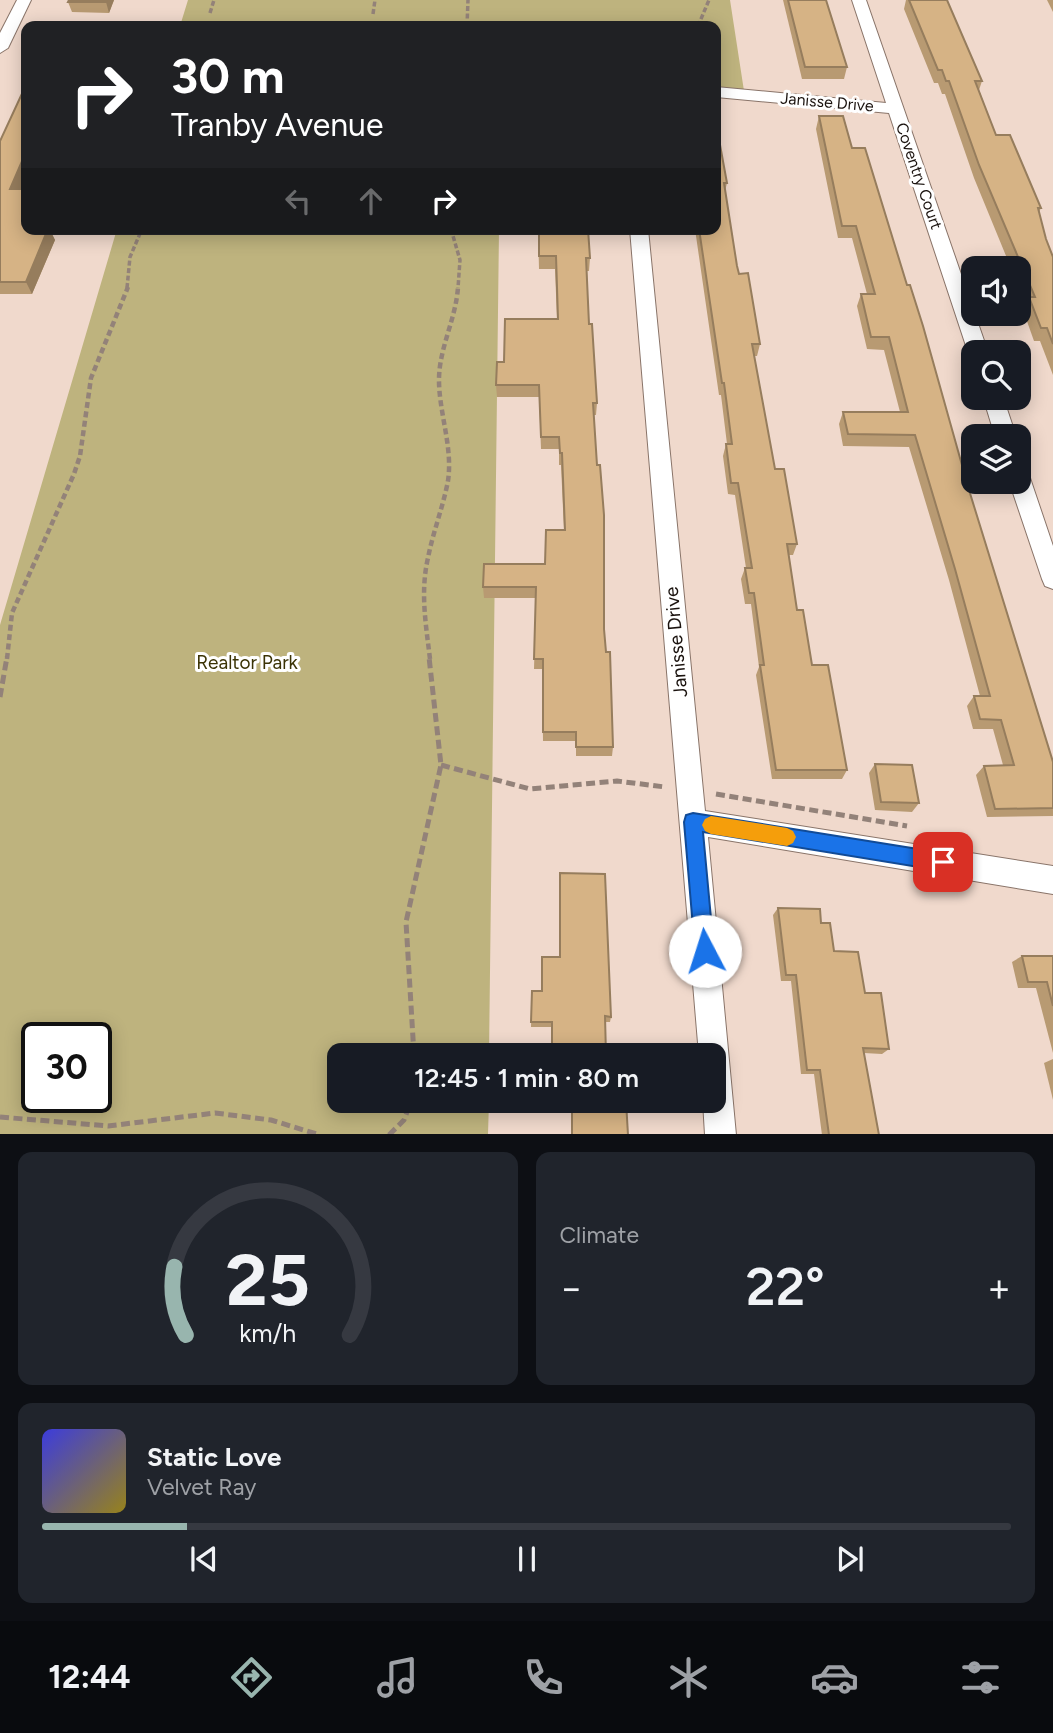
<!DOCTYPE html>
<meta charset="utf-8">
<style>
body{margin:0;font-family:Figtree,sans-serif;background:#20242c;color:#f1f3f6;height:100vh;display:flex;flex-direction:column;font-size:26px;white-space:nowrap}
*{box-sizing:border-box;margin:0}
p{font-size:23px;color:#9ea1a6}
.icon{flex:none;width:38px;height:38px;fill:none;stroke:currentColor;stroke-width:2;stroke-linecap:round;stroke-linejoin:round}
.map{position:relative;height:1134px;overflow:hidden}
.details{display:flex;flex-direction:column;gap:18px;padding:18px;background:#0d0f14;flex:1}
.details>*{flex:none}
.top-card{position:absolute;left:21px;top:21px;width:700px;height:214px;border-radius:14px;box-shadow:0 4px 18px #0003;background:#202124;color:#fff;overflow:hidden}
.buttons{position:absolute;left:961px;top:256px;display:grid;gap:14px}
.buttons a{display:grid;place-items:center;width:70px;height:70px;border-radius:14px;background:#171b24;box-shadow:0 4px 18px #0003;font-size:35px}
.speed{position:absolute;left:21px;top:1022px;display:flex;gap:14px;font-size:35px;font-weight:700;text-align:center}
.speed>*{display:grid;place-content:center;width:91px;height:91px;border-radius:50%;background:#171b24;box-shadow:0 4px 18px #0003;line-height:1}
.speed .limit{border:4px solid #111;border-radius:10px;background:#fff;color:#111}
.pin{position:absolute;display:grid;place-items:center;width:60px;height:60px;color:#fff;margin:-30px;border-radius:14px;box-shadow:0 4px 10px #0006}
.me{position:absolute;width:77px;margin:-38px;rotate:355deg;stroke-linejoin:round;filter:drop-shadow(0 0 5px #0008)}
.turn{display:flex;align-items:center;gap:24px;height:147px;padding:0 35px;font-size:32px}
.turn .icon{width:91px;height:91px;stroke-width:2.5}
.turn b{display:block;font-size:49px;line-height:60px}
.lanes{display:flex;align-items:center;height:66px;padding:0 35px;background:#0003;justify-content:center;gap:35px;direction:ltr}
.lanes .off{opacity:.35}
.big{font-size:52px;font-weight:600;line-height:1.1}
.details .tile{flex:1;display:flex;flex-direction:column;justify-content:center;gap:10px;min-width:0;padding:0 24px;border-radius:14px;background:#20242c}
.details .dial{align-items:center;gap:0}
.dial svg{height:182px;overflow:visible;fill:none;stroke:#363941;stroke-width:7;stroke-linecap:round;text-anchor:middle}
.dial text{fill:#f1f3f6;stroke:none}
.song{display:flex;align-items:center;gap:21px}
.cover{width:84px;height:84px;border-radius:10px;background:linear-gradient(135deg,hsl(240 70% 55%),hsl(50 70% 35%))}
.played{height:7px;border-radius:4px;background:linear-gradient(90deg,#98b5ae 15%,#363941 15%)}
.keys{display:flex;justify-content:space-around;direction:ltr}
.heat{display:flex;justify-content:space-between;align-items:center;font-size:38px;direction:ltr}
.details .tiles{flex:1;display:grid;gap:18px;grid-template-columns:1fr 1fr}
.tile:last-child{grid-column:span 2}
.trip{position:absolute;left:327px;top:1043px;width:399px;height:70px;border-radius:14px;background:#171b24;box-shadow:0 4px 18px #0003;font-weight:600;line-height:70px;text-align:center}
.tabs{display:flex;height:112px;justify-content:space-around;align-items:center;background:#090b0e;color:#9ea1a6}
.tabs .icon{width:49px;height:49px}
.tabs .active{color:#98b5ae}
.tabs b{font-size:32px;color:#f1f3f6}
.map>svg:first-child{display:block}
.green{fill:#beb37e;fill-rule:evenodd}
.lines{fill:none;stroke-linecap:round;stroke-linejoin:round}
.minor-casing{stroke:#897469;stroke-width:2}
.path-far2{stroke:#938279;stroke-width:3.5;stroke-dasharray:5 2.5;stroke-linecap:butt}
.path-far1{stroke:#938279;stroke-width:4.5;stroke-dasharray:6 3.5;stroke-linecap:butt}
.path{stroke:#938279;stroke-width:5;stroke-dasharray:9 4.5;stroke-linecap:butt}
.minor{fill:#fff;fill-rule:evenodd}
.wall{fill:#b89a72}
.shaded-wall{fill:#967d5d}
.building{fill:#d6b385;stroke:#967d5d;stroke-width:2}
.route{fill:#1a73e8;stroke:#114b97;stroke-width:2}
.slow{fill:#f59e0b}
.labels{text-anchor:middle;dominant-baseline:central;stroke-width:6;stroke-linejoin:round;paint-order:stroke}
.far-street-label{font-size:16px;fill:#1a120e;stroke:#fff}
.street-label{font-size:19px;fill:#1a120e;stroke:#fff}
.park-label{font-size:19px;fill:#3b3305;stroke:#fff}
</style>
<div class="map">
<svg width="1053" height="1135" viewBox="0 0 1053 1135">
<rect width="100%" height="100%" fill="#f0d9cc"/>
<g class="green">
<path d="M188 0H730L744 91 716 86V26H180Z"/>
<path d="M117 229H499L489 1055H340V1101H489L488 1134H0V625ZM37 1038H96V1097H37Z"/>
</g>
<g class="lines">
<defs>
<g id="minor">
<path d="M17 0H31L8 48 0 53V33Z"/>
<path d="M852 0H866L988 352H973V358L968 352 889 113 716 97V87L886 103Z"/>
<path d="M630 229H648L705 811 1053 866V894L708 837 736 1135H705L703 1101H714V1055H699Z"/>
<path d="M983 397H1003L1016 436H995Z"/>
<path d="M1018 467 1026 469 1029 475 1053 546V589L1045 586 1042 579 1009 481H1018Z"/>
</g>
</defs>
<use href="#minor" class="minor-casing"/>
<g class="path-far2">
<path d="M210 13 214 0"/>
<path d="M373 14 375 0"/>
<path d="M455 26H467"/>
<path d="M467 26 468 0"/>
<path d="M698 26 709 0"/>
<path d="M451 229 460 260 458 288"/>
<path d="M127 288 130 257 142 229"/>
</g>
<g class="path-far1">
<path d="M7 659 12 613 74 474 80 456 91 378 128 287"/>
<path d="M430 659C426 625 420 592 428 558 433 532 443 507 448 481 453 447 439 413 439 380 439 348 456 319 458 287"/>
</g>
<g class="path">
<path d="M0 697 7 657"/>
<path d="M441 765 530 789 617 781 665 787"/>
<path d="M716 794 907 826"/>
<path d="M414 1055 406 922 441 765 429 657"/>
<path d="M0 1117 108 1126 215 1113 271 1120 320 1135"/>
<path d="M389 1135 404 1120 411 1101"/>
</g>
<use href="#minor" class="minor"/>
</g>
<g class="wall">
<path d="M69 0H114L109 13 72 12 68 2Z"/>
<path d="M783 0H826L847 67 844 79H802Z"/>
<path d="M906 0H947L982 81 979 90 996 135 1041 208 1039 212 1046 239 1053 257V375L1040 341H1034L1023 310 1026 303 1018 285V268H1011L974 178 945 94H942L938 83H934L904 9Z"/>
<path d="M1047 0H1053V12Z"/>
<path d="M26 85V177L21 189 26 229H54L52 234 55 240 32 294H0V141Z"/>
<path d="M819 116 852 148 969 490 1053 762V816L987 817 976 775 984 766 1003 765 993 729H973L967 706 974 696H980L949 580 909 447 843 446 839 424 843 412H900L884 350 867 349 857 306 861 294H867L852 238H838L816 129Z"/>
<path d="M716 123 727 183 725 191 737 266 760 344 757 356H754L775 469 797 544 793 555H789L797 610 812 665 847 770 842 779H772L756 675 759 667 751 604H745L741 579 745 568H746L735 495 728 494 723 456 726 444H727L721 395H719L695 229H716Z"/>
<path d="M538 229 590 258 589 271H587L589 324 597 403 596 415H594L604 629 613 747 612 756H576V741H543L542 669H534L536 598H484L483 587 545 564 564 530 561 465H559V449H541L539 397H497L496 385 504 362 557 319 555 269H539Z"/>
<path d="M875 764 919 803 912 812 875 810 869 773Z"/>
<path d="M560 873 611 1017 610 1022H605L606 1055H570V1052H551V1027H531L532 991H542L560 957Z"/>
<path d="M778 908 821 923 834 951 865 993 889 1049 882 1054 864 1053 879 1135H822L814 1074H801L791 981H781L773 915Z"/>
<path d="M1022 956H1053V1053L1036 988H1018L1012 962Z"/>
<path d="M1053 1059V1100L1044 1063Z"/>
<path d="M571 1101H626L628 1135H571Z"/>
</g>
<g class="shaded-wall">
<path d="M107 0H114L109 13 106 2Z"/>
<path d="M26 152V177L15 201 10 189Z"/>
<path d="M45 229H54L52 234 55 240 32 294 26 282Z"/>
</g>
<g class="building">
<path d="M69 0H107L106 2H68Z"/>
<path d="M788 0H826L847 67H805Z"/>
<path d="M909 0H947L982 81H975L996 135H1010L1041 208H1038L1046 239 1053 257V344L1047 328H1041L1029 297H1035L979 165 949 81H946L942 70H938Z"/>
<path d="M26 85V152L10 189H26V229H48L26 282H0V141Z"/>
<path d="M819 116H843L852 148H865L907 285H910L923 326 969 490 1053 762V808L995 809 984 766 1014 765 1001 720 980 719 974 696H990L955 569 915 435 848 434 843 412H908L889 337H871L861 294H875L856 226H842Z"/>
<path d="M716 123 727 183H724L737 266 739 274 748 273 760 344H752L775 469H784L797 544H787L797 610H803L812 665H828L847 770H776L760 665H764L754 593H749L745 568H752L738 483H731L726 444H732L724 383H722L699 229H716Z"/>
<path d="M539 229H588L590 258H586L589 324H592L597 403H593L597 465H600L604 515V629L606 652H610L613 747H576V732H543V659H534L536 587H483L484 564H545L546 530H565L562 453H560L559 437H541L539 385H496L497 362H504L505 319H558L556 256H539Z"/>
<path d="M875 764 912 765 919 803 881 802Z"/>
<path d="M560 873 605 874 611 1017 605 1016 606 1055H571L570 1048 552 1047V1022H531L532 991H542V957H560Z"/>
<path d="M778 908 820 909 821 923H830L834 951 858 952 865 993H881L889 1049 863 1048 879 1135H829L820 1070H807L796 975H786Z"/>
<path d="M1022 956H1053V1006L1047 982H1028Z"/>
<path d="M572 1101H626L628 1135H572Z"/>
</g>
<path class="route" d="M693 813 943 853 949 855 952 862 949 868 943 871 703 832 714 951 712 958 705 961 698 958 695 951 684 822 686 815Z"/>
<path class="slow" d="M711 816 787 828 793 831 796 837 793 843 787 846 711 834 705 831 702 825 705 819Z"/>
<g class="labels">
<g class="far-street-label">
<text transform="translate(827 102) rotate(5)">Janisse Drive</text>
<text transform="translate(919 176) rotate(71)">Coventry Court</text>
</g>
<g class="street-label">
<text transform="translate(676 642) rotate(-95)">Janisse Drive</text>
</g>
<g class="park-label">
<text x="247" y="662">Realtor Park</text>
</g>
</g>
</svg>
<div class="buttons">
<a><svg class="icon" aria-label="sound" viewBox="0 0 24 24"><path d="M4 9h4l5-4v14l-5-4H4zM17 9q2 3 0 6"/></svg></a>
<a><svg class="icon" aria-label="search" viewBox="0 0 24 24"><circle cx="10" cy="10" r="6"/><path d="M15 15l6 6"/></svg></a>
<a><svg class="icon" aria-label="layers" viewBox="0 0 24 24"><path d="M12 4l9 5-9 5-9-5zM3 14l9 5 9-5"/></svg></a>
</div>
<div class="speed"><div class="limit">30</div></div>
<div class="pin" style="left:943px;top:862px;background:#d93025"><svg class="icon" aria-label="arrive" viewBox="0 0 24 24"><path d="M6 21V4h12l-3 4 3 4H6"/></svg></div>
<svg class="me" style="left:705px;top:951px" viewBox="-20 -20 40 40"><circle r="19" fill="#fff"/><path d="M0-13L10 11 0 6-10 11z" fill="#1a73e8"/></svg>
<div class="trip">12:45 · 1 min · 80 m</div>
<div class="top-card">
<div class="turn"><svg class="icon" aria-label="right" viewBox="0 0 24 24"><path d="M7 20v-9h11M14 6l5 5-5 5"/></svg><div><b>30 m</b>Tranby Avenue</div></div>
<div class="lanes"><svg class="icon off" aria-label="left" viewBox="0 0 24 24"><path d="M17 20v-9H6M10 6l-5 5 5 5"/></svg><svg class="icon off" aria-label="ahead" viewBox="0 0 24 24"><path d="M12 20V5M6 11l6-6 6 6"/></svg><svg class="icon" aria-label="right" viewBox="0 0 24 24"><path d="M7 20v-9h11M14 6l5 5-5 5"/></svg></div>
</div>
</div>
<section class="details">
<div class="tiles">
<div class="tile dial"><svg viewBox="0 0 100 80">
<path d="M14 69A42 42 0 1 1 86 69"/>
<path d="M14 69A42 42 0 0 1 9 39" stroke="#98b5ae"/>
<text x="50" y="56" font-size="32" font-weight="700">25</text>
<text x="50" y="72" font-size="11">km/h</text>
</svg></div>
<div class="tile"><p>Climate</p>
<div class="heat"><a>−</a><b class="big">22°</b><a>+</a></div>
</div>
<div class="tile">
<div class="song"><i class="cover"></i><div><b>Static Love</b><p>Velvet Ray</p></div></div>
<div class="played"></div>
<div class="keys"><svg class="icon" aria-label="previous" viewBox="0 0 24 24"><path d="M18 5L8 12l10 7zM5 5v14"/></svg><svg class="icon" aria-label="pause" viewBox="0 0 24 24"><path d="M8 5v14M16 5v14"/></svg><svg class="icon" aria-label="next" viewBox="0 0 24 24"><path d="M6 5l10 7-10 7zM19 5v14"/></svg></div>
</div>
</div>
</section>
<nav class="tabs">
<b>12:44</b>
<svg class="icon active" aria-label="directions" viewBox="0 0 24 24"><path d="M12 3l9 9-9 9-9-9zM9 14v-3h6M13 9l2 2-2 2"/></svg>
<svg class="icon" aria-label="music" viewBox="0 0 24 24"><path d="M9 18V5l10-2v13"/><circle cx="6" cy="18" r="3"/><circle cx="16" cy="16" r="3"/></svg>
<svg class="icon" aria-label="phone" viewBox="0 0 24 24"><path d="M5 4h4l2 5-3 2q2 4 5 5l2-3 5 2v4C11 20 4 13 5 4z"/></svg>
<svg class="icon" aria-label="climate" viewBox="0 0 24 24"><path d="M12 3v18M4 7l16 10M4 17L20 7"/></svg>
<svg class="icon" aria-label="car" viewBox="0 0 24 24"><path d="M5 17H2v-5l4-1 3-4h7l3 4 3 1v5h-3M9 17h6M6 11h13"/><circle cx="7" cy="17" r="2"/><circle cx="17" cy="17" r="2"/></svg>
<svg class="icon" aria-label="filters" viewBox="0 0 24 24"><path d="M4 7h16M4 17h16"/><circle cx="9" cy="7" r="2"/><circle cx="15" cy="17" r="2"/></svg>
</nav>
